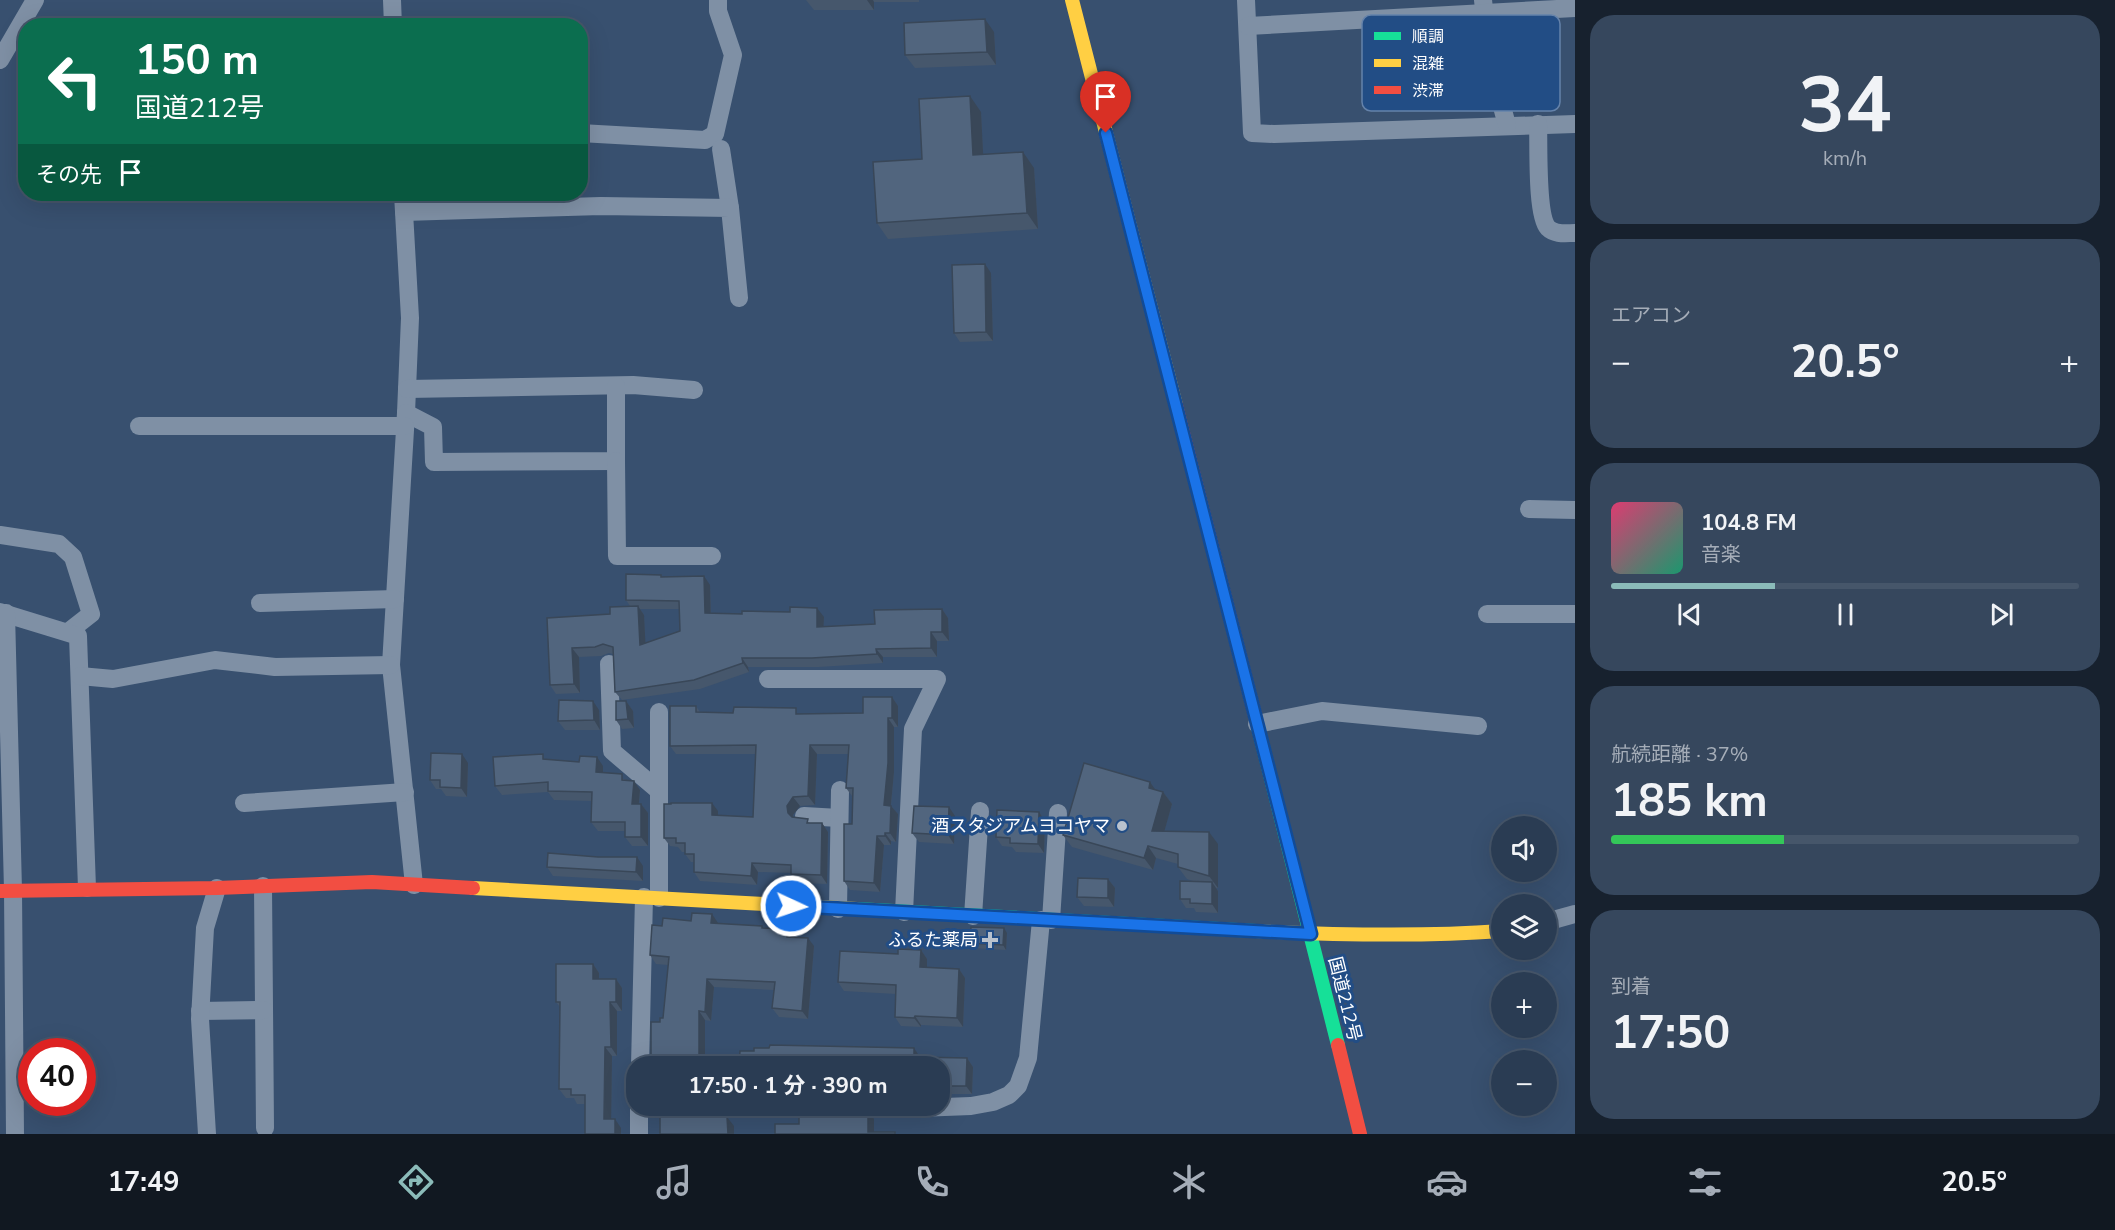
<!DOCTYPE html>
<html lang="ja">
<meta charset="utf-8">
<style>
body{margin:0;font-family:"Nunito Sans","Noto Sans JP",sans-serif;background:#36475d;color:#f1f3f6;height:100vh;display:flex;flex-direction:column;font-size:22px;white-space:nowrap}
*{box-sizing:border-box;margin:0}
p{font-size:20px;color:#a5adb8}
.icon{flex:none;width:33px;height:33px;fill:none;stroke:currentColor;stroke-width:2;stroke-linecap:round;stroke-linejoin:round}
.map{position:relative;flex:1;overflow:hidden}
.sheet{display:flex;flex-direction:column;gap:15px;padding:15px;background:#17212e;width:540px}
.sheet>*{flex:none}
.banner{position:absolute;left:18px;top:18px;width:570px;height:183px;border-radius:24px;box-shadow:0 6px 24px #0002,0 0 0 2px #46566a;background:#0b6e4f;color:#fff;overflow:hidden}
.buttons{position:absolute;left:1491px;top:816px;display:grid;gap:12px}
.buttons a{display:grid;place-items:center;width:66px;height:66px;border-radius:50%;background:#2a3c53;box-shadow:0 6px 24px #0002,0 0 0 2px #46566a;font-size:30px}
.speed{position:absolute;left:18px;top:1038px;display:flex;gap:12px;font-size:30px;font-weight:700;text-align:center}
.speed>*{display:grid;place-content:center;width:78px;height:78px;border-radius:50%;background:#2a3c53;box-shadow:0 6px 24px #0002,0 0 0 2px #46566a;line-height:1}
.speed .limit{border:9px solid #d22;background:#fff;color:#111}
.pin{position:absolute;display:grid;place-items:center;width:51px;height:51px;color:#fff;margin:-62px -26px;border-radius:50% 50% 50% 0;rotate:-45deg;box-shadow:0 0 6px #0007}
.pin .icon{rotate:45deg}
.me{position:absolute;width:66px;margin:-33px;rotate:93deg;stroke-linejoin:round;filter:drop-shadow(0 0 4px #0008)}
.turn{display:flex;align-items:center;gap:21px;height:126px;padding:0 18px;font-size:27px}
.turn .icon{width:78px;height:78px;stroke-width:2.5}
.turn b{display:block;font-size:42px;line-height:51px}
.then{display:flex;align-items:center;height:57px;padding:0 18px;background:#0003;gap:12px;font-size:22px}
.big{font-size:45px;font-weight:700;line-height:1.1}
.sheet .tile{flex:1;display:flex;flex-direction:column;justify-content:center;gap:9px;min-width:0;padding:0 21px;border-radius:24px;background:#36475d}
.sheet .dial{align-items:center;gap:0}
.dial b{font-size:78px;line-height:1}
.song{display:flex;align-items:center;gap:18px}
.cover{width:72px;height:72px;border-radius:9px;background:linear-gradient(135deg,hsl(340 70% 55%),hsl(160 70% 35%))}
.played{height:6px;border-radius:3px;background:linear-gradient(90deg,#8bbbb9 35%,#46566a 35%)}
.keys{display:flex;justify-content:space-around;direction:ltr}
.heat{display:flex;justify-content:space-between;align-items:center;font-size:33px;direction:ltr}
.charge{height:9px;border-radius:4px;background:linear-gradient(90deg,#34c759 37%,#46566a 0)}
.trip{position:absolute;left:626px;top:1056px;width:324px;height:60px;border-radius:24px;background:#2a3c53;box-shadow:0 6px 24px #0002,0 0 0 2px #46566a;font-weight:700;line-height:60px;text-align:center}
.tabs{display:flex;height:96px;justify-content:space-around;align-items:center;background:#111821;color:#a5adb8}
.tabs .icon{width:42px;height:42px}
.tabs .current{color:#8bbbb9}
.tabs b{font-size:27px;color:#f1f3f6}
main{display:flex;flex:1;min-height:0}
.map>svg:first-child{display:block}
.lines{fill:none;stroke-linecap:round;stroke-linejoin:round}
.street{stroke:#7f90a5;stroke-width:18}
.fast{stroke:#16e098;stroke-width:14}
.slow{stroke:#ffcf43;stroke-width:14}
.jam{stroke:#f24e42;stroke-width:14}
.wall{fill:#46576c;fill-rule:evenodd}
.shaded-wall{fill:#394758}
.building{fill:#51657e;stroke:#394758;stroke-width:1.5}
.route-casing{stroke:#114b97;stroke-width:15}
.route{stroke:#1a73e8;stroke-width:10}
.poi-dot{fill:#b9c2cd;stroke:#224d85;stroke-width:2}
.labels{text-anchor:middle;dominant-baseline:central;stroke-width:6;stroke-linejoin:round;paint-order:stroke}
.poi-label{font-size:18px;fill:#fff;stroke:#224d85;text-anchor:end}
.street-label{font-size:18px;fill:#fff;stroke:#224d85}
.key{fill:#224d85;stroke:#6482aa;stroke-width:1.5}
.key-label{font-size:16px;fill:#fff}
</style>
<main>
<div class="map">
<svg width="1575" height="1134" viewBox="0 0 1575 1134">
<rect width="100%" height="100%" fill="#38506f"/>
<g class="lines">
<g class="street">
<path d="M392 0 393 26"/>
<path d="M1246 0 1252 133 1274 134 1575 124"/>
<path d="M1483 0 1490 63 1507 125"/>
<path d="M1248 26 1575 8"/>
<path d="M0 60 35 0"/>
<path d="M1538 124C1539 144 1536 215 1548 228 1555 235 1566 233 1575 233"/>
<path d="M580 133 705 140 715 134 733 55 718 11V0"/>
<path d="M721 149 730 208"/>
<path d="M403 194 410 318 406 413 391 665 414 885"/>
<path d="M404 212 601 206 730 208 739 298"/>
<path d="M407 389 633 385 694 390"/>
<path d="M406 413 433 427 434 462 616 461V386"/>
<path d="M139 426H405"/>
<path d="M616 461 617 556H712"/>
<path d="M1529 509 1575 510"/>
<path d="M0 535 59 544 73 557 91 614 68 632"/>
<path d="M260 603 395 599"/>
<path d="M0 612 78 636 87 888"/>
<path d="M6 613 13 890 15 1134"/>
<path d="M1487 614H1575"/>
<path d="M609 664 612 751 659 791"/>
<path d="M80 676 113 679 215 660 275 667 391 665"/>
<path d="M768 679H937L913 729 904 912"/>
<path d="M1257 724 1322 711 1478 726"/>
<path d="M244 803 405 792"/>
<path d="M804 816 839 818"/>
<path d="M263 886 265 1128"/>
<path d="M659 898V712"/>
<path d="M838 909 840 790"/>
<path d="M973 916 980 811"/>
<path d="M1051 920 1058 813"/>
<path d="M1546 922 1575 914"/>
<path d="M200 1011 264 1010"/>
<path d="M640 1066 644 897"/>
<path d="M782 1106 918 1108 971 1106 993 1102 1009 1095 1018 1086 1028 1058 1041 920"/>
<path d="M207 1134 200 1019 205 928 217 888"/>
<path d="M639 1134V1106"/>
</g>
<g class="fast">
<path d="M1258 727 1338 1045"/>
<path d="M857 909 1256 931"/>
</g>
<g class="slow">
<path d="M1072 0 1176 405"/>
<path d="M473 888 857 909"/>
<path d="M1256 931C1338 935 1420 937 1502 931"/>
</g>
<g class="jam">
<path d="M1176 405 1258 727"/>
<path d="M0 891 217 888 372 882 473 888"/>
<path d="M1338 1045 1360 1134"/>
</g>
</g>
<g class="wall">
<path d="M806 0H919V2H874V10H814Z"/>
<path d="M994 32 996 65 915 68 905 55Z"/>
<path d="M981 112 983 155 1034 168 1038 229 888 239 877 223 922 159Z"/>
<path d="M991 273 993 341 960 342 954 333Z"/>
<path d="M661 575 663 577 710 585 711 613 824 617 823 627 875 624 942 609 948 618 949 641H937V657H883V663L819 667H748L749 672 700 689 622 700 615 692 613 654 609 653 601 656 579 657 580 693 556 694 550 685 547 618 610 614 630 606 626 600ZM640 609H679L680 631 645 643 644 615Z"/>
<path d="M892 697 898 706V727H894V772L891 806 898 814 896 842 891 841V845H884L880 892 850 890 844 881 852 824 853 797 852 796 846 788 848 754H817L815 805 800 806 793 815V817L810 823H822L828 832 827 884 797 883 791 873 758 872 757 885 700 881 694 872V862H691L685 854V852H682L678 847 670 846 664 838 718 811V815L753 817 755 754H676L670 746 696 706 700 712 800 714 863 713Z"/>
<path d="M626 701 633 711 634 728 622 729 616 720Z"/>
<path d="M599 710 600 730H565L558 721Z"/>
<path d="M547 760 603 766V772L627 780 634 781 640 790 639 804H641L648 813V846H632L625 837V831H598L591 822 592 801 554 800 548 792 502 795 495 786Z"/>
<path d="M468 763 467 797 446 796 441 789H436L430 780Z"/>
<path d="M1155 790 1163 792 1172 804 1164 831 1218 844V888H1216L1218 891V913L1196 912 1194 908H1186L1180 899 1193 881 1187 879 1178 867V864L1156 858 1153 870 1072 847 1063 835Z"/>
<path d="M1039 812 1045 821 1044 853 1016 852 1012 847 1002 846 996 837Z"/>
<path d="M955 816 954 844 919 842 912 833Z"/>
<path d="M643 866V881L553 876 547 867Z"/>
<path d="M1108 879 1115 888 1114 907 1084 906 1077 897Z"/>
<path d="M662 926 763 928 787 929 793 937 814 946 808 1019 779 1017 772 1008 774 990 714 987 711 1021 705 1020V1066H657L651 1057 660 1022 663 1018 668 965 656 964 650 955Z"/>
<path d="M1007 933 1006 950 973 948 970 943Z"/>
<path d="M921 950 927 959V967L959 969 965 978 963 1027 921 1025V1027L901 1026 895 1017 896 994 844 991 838 982 898 954Z"/>
<path d="M593 964 599 973V979H616L622 988V1011H617V1056H612L611 1119 621 1128 585 1104H577L574 1098H566L559 1089 560 1007 556 1002Z"/>
<path d="M754 1051 967 1058 973 1067 972 1094H939V1066Z"/>
</g>
<g class="shaded-wall">
<path d="M867 0H873L874 2V10Z"/>
<path d="M985 19 994 32 996 65 987 52Z"/>
<path d="M970 96 981 112 984 171 973 155Z"/>
<path d="M1023 152 1034 168 1038 229 1027 213Z"/>
<path d="M985 264 991 273 993 341 986 332Z"/>
<path d="M704 576 710 585 711 622 705 613Z"/>
<path d="M638 606 644 615 646 654 640 645Z"/>
<path d="M817 608 824 617 823 636 817 627Z"/>
<path d="M942 609 948 618 949 641 942 632Z"/>
<path d="M931 632 937 641V657L931 648Z"/>
<path d="M572 648 579 657 580 693 574 684Z"/>
<path d="M876 649 883 657V663L877 654Z"/>
<path d="M742 658 748 667 749 672 743 663Z"/>
<path d="M892 697 898 706V727L892 718Z"/>
<path d="M593 701 599 710 600 730 594 720Z"/>
<path d="M626 701 633 711 634 728 628 719Z"/>
<path d="M888 718 894 727V772L890 814 884 805Z"/>
<path d="M810 745 817 754 815 805 808 796Z"/>
<path d="M462 754 468 763 467 797 461 788Z"/>
<path d="M597 757 603 766V781L596 772Z"/>
<path d="M634 781 640 790 638 813 632 804Z"/>
<path d="M1150 782 1159 795 1149 788Z"/>
<path d="M1163 792 1172 804 1161 843 1152 831Z"/>
<path d="M793 797 800 806 793 815 794 822 788 813 787 806Z"/>
<path d="M712 803 718 811V824L712 815Z"/>
<path d="M641 804 648 813V846L641 837Z"/>
<path d="M891 806 898 814 896 842 890 833Z"/>
<path d="M949 807 955 816 954 844 948 835Z"/>
<path d="M1039 812 1045 821 1044 853 1038 844Z"/>
<path d="M822 823 828 832 827 884 821 875Z"/>
<path d="M1209 832 1218 844V888L1209 876Z"/>
<path d="M885 833 891 841V845L885 836Z"/>
<path d="M877 836 884 845 880 892 874 883Z"/>
<path d="M1148 846 1156 858 1153 870 1144 858Z"/>
<path d="M637 857 643 866V881L636 872Z"/>
<path d="M752 863 758 872 757 885 751 876Z"/>
<path d="M1108 879 1115 888 1114 907 1108 898Z"/>
<path d="M1212 882 1218 891V913L1212 904Z"/>
<path d="M712 914 718 923H711Z"/>
<path d="M1004 928 1007 933 1006 950 1003 945Z"/>
<path d="M787 929 793 938 787 937Z"/>
<path d="M808 938 814 946 808 1019 802 1011Z"/>
<path d="M921 950 927 959V976L920 967Z"/>
<path d="M593 964 599 973V988L593 979Z"/>
<path d="M959 969 965 978 963 1027 957 1018Z"/>
<path d="M616 979 622 988V1011L616 1002Z"/>
<path d="M707 979 714 987 711 1021 705 1012Z"/>
<path d="M610 1002 617 1011V1056L611 1047Z"/>
<path d="M699 1011 705 1020V1066L699 1057Z"/>
<path d="M915 1016 921 1025V1027L914 1018Z"/>
<path d="M605 1047 612 1056 611 1128 604 1119Z"/>
<path d="M914 1048 920 1057H914Z"/>
<path d="M967 1058 973 1067 972 1094 966 1086Z"/>
<path d="M868 1110 874 1119V1134L868 1132Z"/>
<path d="M727 1117 734 1126V1134H728Z"/>
<path d="M615 1119 621 1128V1134H615Z"/>
</g>
<g class="building">
<path d="M985 19 987 52 905 55 904 23Z"/>
<path d="M970 96 973 155 1023 152 1027 213 877 223 873 162 922 159 919 99Z"/>
<path d="M985 264 986 332 954 333 952 265Z"/>
<path d="M626 574 661 575V577L704 576 705 613 742 614V611L790 612V607L817 608V627L875 624 874 610 942 609V632H931V648L876 649 877 654 812 658H742L743 663 694 680 615 692 613 647 603 644 595 647 572 648 574 684 550 685 547 618 610 614V607L638 606 640 645 680 631 679 601 626 600Z"/>
<path d="M863 697H892V718H888V763L884 805 891 806 890 833H885V836H877L874 883 844 881V824H852L853 788H846L849 745H810L808 796 793 797 787 806 788 813 792 817 808 819 807 823H822L821 875 791 874V865L752 863 751 876 694 872V854H685V843H676V838H664V804H671V803H712V815L753 817 756 745 670 746V706H696V712L733 713 734 707 796 708V714L863 713Z"/>
<path d="M559 700 593 701 594 720 558 721Z"/>
<path d="M616 701H626L628 719 616 720Z"/>
<path d="M431 753 462 754 461 788 440 787V780H430Z"/>
<path d="M543 754V759L579 762 580 756 597 757 596 772 622 774V780L634 781 632 804H641V837H625V822H591L592 792 548 791V782L495 786 493 757Z"/>
<path d="M1084 763 1150 782 1149 788 1163 792 1152 831 1209 832V876L1178 867V854L1148 846 1144 858 1063 835Z"/>
<path d="M914 806 949 807 948 835 912 833Z"/>
<path d="M997 810 1039 812 1038 844 1010 843V838L996 837Z"/>
<path d="M548 853 598 857H637L636 872 547 867Z"/>
<path d="M1078 878 1108 879V898L1077 897Z"/>
<path d="M1180 881 1212 882V904L1190 903V899H1180Z"/>
<path d="M692 913 712 914 711 923 762 926V928L787 929V937L808 938 802 1011 772 1008 775 982 707 979 705 1012 699 1011V1057H651V1022H660V1018H663L669 957 650 955 652 925 662 926 663 918 691 921Z"/>
<path d="M971 927 1004 928 1003 945 970 943Z"/>
<path d="M898 949 921 950 920 967 959 969 957 1018 915 1016 914 1018 895 1017 896 985 838 982 840 951 898 954Z"/>
<path d="M556 964H593V979H616V1002H610L611 1047H605L604 1119H615V1134H585V1095H571V1089H559L560 1002H556Z"/>
<path d="M770 1045 914 1048V1057L967 1058 966 1086H939V1066H739L740 1051H754V1048H769Z"/>
<path d="M799 1109 868 1110V1132H895V1134H775V1124H799Z"/>
<path d="M660 1117H727L728 1134H660Z"/>
</g>
<g class="lines">
<defs>
<path id="route" d="M791 906 1311 934 1106 133"/>
</defs>
<use href="#route" class="route-casing"/>
<use href="#route" class="route"/>
</g>
<g class="poi-dot">
<circle cx="1122" cy="826" r="6"/>
<path d="M987 931h6v6h6v6h-6v6h-6v-6h-6v-6h6z"/>
</g>
<g class="labels">
<g class="poi-label">
<text x="1110" y="826">酒スタジアムヨコヤマ</text>
<text x="978" y="940">ふるた薬局</text>
</g>
<g class="street-label">
<text transform="translate(1345 999) rotate(76)">国道212号</text>
</g>
</g>
<rect x="1362" y="15" width="198" height="96" rx="9" class="key"/>
<rect x="1374" y="32" width="27" height="8" fill="#16e098"/>
<rect x="1374" y="59" width="27" height="8" fill="#ffcf43"/>
<rect x="1374" y="86" width="27" height="8" fill="#f24e42"/>
<g class="key-label">
<text x="1412" y="42">順調</text>
<text x="1412" y="69">混雑</text>
<text x="1412" y="96">渋滞</text>
</g>
</svg>
<div class="buttons">
<a><svg class="icon" aria-label="sound" viewBox="0 0 24 24"><path d="M4 9h4l5-4v14l-5-4H4zM17 9q2 3 0 6"/></svg></a>
<a><svg class="icon" aria-label="layers" viewBox="0 0 24 24"><path d="M12 4l9 5-9 5-9-5zM3 14l9 5 9-5"/></svg></a>
<a>+</a>
<a>−</a>
</div>
<div class="speed"><div class="limit">40</div></div>
<div class="pin" style="left:1106px;top:133px;background:#d93025"><svg class="icon" aria-label="arrive" viewBox="0 0 24 24"><path d="M6 21V4h12l-3 4 3 4H6"/></svg></div>
<svg class="me" style="left:791px;top:906px" viewBox="-20 -20 40 40"><circle r="17" fill="#1a73e8" stroke="#fff" stroke-width="3"/><path d="M0-11L8 9 0 5-8 9z" fill="#fff"/></svg>
<div class="trip">17:50 · 1 分 · 390 m</div>
<div class="banner">
<div class="turn"><svg class="icon" aria-label="left" viewBox="0 0 24 24"><path d="M17 20v-9H6M10 6l-5 5 5 5"/></svg><div><b>150 m</b>国道212号</div></div>
<div class="then">その先<svg class="icon" aria-label="arrive" viewBox="0 0 24 24"><path d="M6 21V4h12l-3 4 3 4H6"/></svg></div>
</div>
</div>
<section class="sheet">
<div class="tile dial"><b>34</b><p>km/h</p></div>
<div class="tile"><p>エアコン</p>
<div class="heat"><a>−</a><b class="big">20.5°</b><a>+</a></div>
</div>
<div class="tile">
<div class="song"><i class="cover"></i><div><b>104.8 FM</b><p>音楽</p></div></div>
<div class="played"></div>
<div class="keys"><svg class="icon" aria-label="previous" viewBox="0 0 24 24"><path d="M18 5L8 12l10 7zM5 5v14"/></svg><svg class="icon" aria-label="pause" viewBox="0 0 24 24"><path d="M8 5v14M16 5v14"/></svg><svg class="icon" aria-label="next" viewBox="0 0 24 24"><path d="M6 5l10 7-10 7zM19 5v14"/></svg></div>
</div>
<div class="tile"><p>航続距離 · 37%</p><b class="big">185 km</b><div class="charge"></div></div>
<div class="tile"><p>到着</p><b class="big">17:50</b></div>
</section>
</main>
<nav class="tabs">
<b>17:49</b>
<svg class="icon current" aria-label="directions" viewBox="0 0 24 24"><path d="M12 3l9 9-9 9-9-9zM9 14v-3h6M13 9l2 2-2 2"/></svg>
<svg class="icon" aria-label="music" viewBox="0 0 24 24"><path d="M9 18V5l10-2v13"/><circle cx="6" cy="18" r="3"/><circle cx="16" cy="16" r="3"/></svg>
<svg class="icon" aria-label="phone" viewBox="0 0 24 24"><path d="M5 4h4l2 5-3 2q2 4 5 5l2-3 5 2v4C11 20 4 13 5 4z"/></svg>
<svg class="icon" aria-label="climate" viewBox="0 0 24 24"><path d="M12 3v18M4 7l16 10M4 17L20 7"/></svg>
<svg class="icon" aria-label="car" viewBox="0 0 24 24"><path d="M5 17H2v-5l4-1 3-4h7l3 4 3 1v5h-3M9 17h6M6 11h13"/><circle cx="7" cy="17" r="2"/><circle cx="17" cy="17" r="2"/></svg>
<svg class="icon" aria-label="filters" viewBox="0 0 24 24"><path d="M4 7h16M4 17h16"/><circle cx="9" cy="7" r="2"/><circle cx="15" cy="17" r="2"/></svg>
<b>20.5°</b>
</nav>
